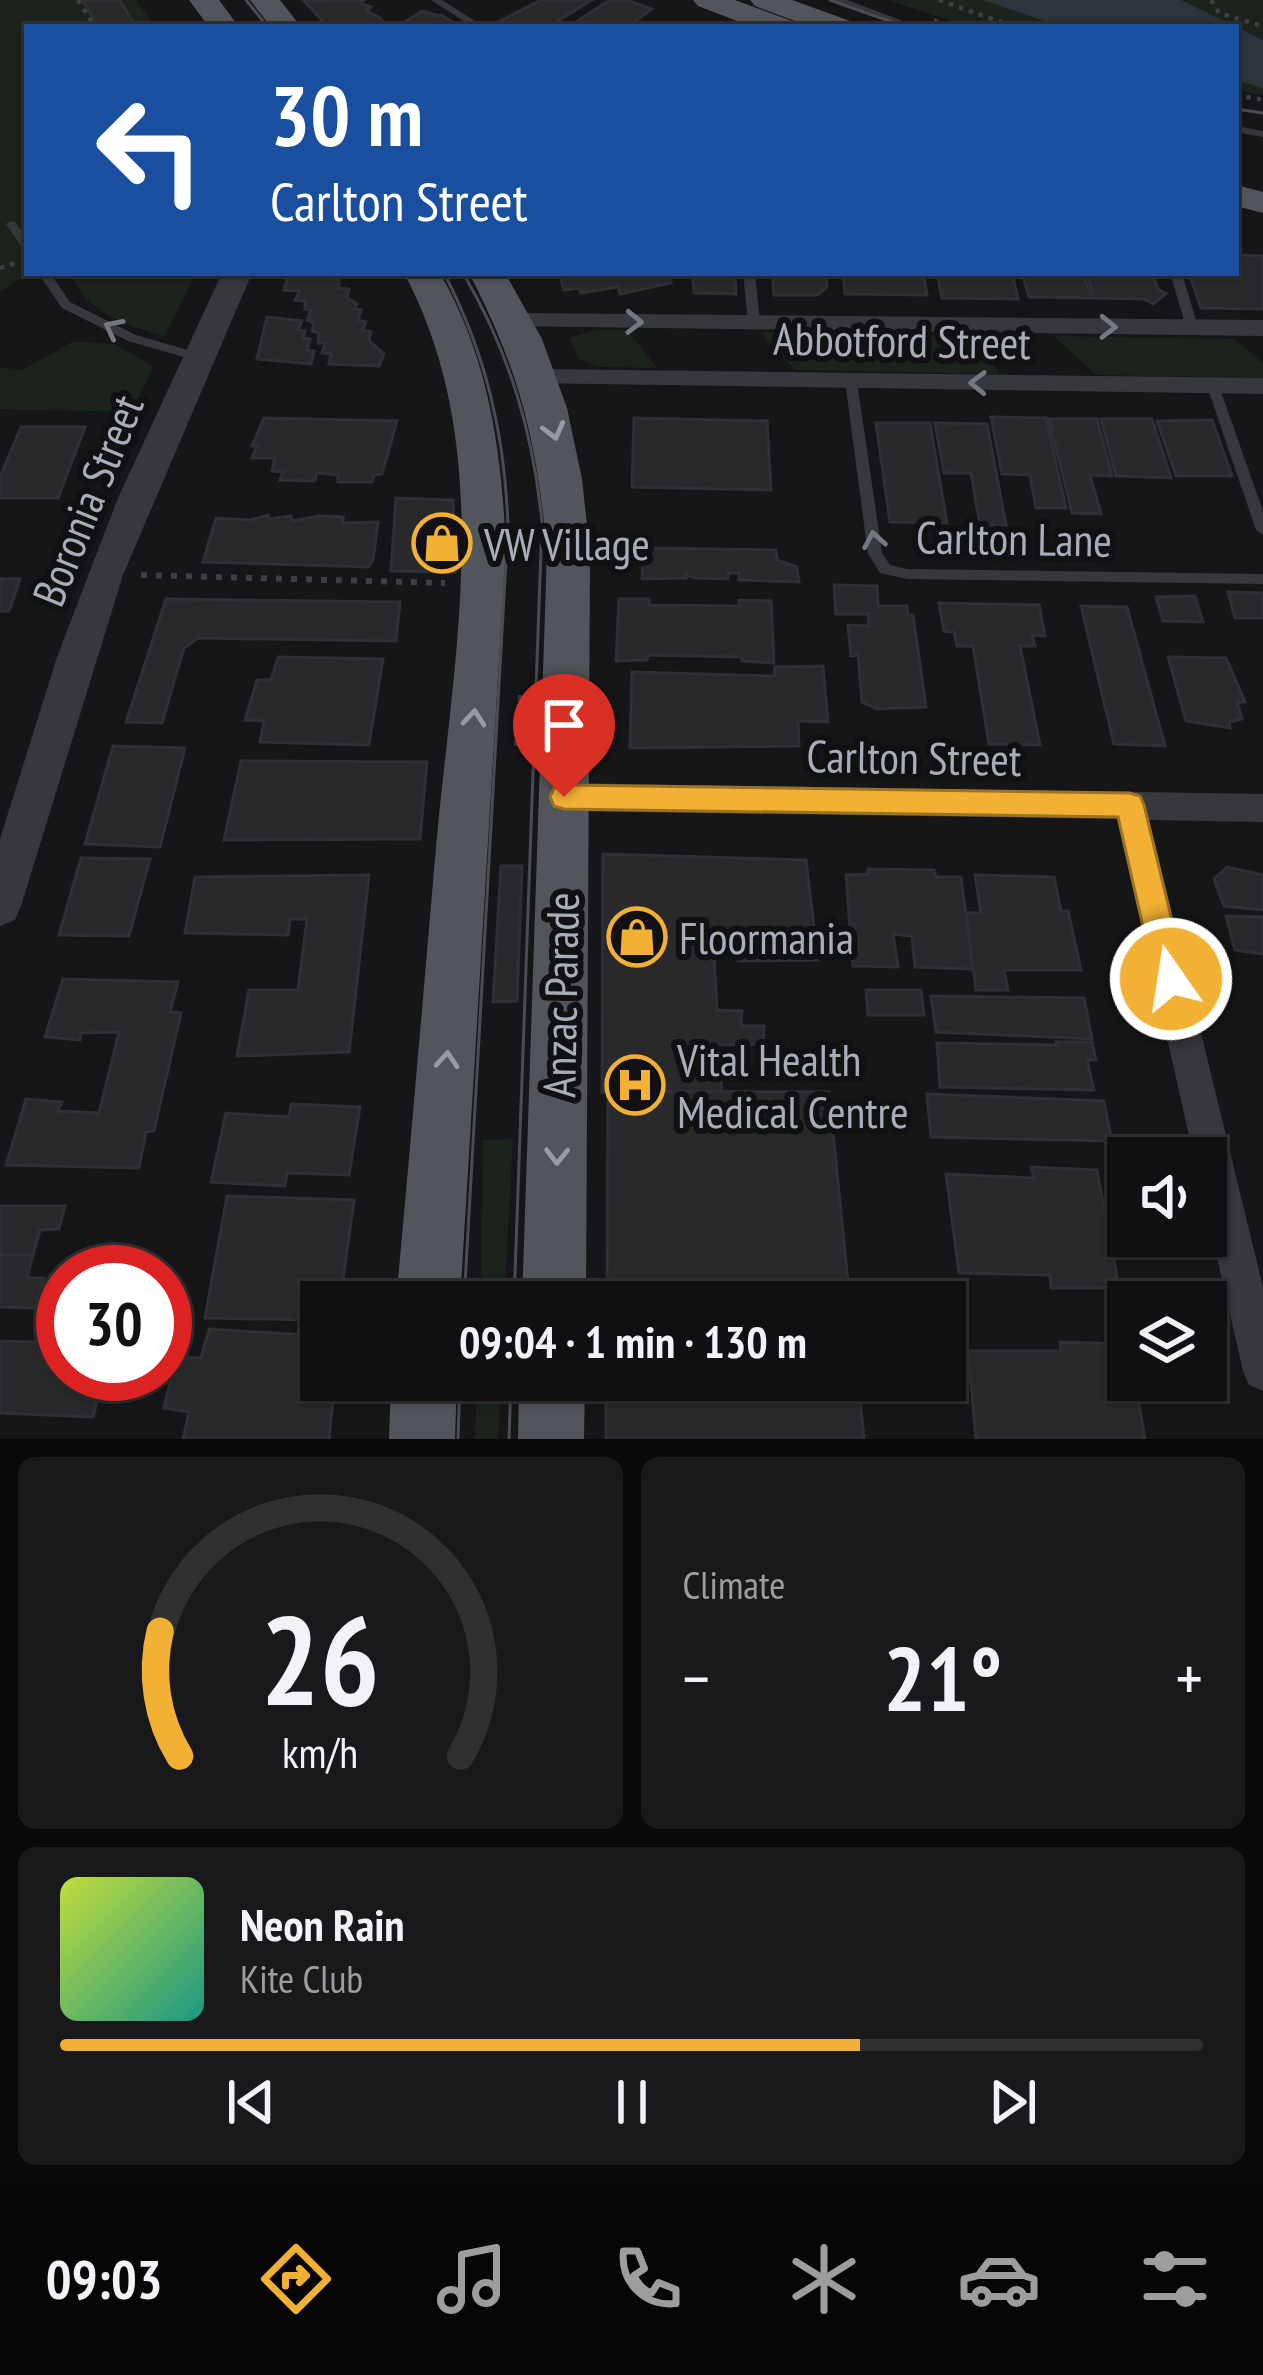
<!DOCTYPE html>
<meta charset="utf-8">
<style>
body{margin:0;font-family:"PT Sans Narrow",sans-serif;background:#19191b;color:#f1f3f6;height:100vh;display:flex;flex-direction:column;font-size:45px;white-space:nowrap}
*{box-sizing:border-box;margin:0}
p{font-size:39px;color:#9c9d9f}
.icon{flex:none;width:66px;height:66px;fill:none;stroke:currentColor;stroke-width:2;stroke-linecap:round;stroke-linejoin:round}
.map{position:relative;height:1439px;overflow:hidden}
.side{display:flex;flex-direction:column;gap:18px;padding:18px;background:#09090a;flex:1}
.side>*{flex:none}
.guide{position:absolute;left:24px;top:24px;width:1215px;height:252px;border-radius:0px;box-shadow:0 3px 9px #0004,0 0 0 3px #303032;background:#1a4fa0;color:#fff;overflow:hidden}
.fabs{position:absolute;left:1107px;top:1137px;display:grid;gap:24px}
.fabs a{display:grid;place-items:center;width:120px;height:120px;border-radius:0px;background:#101012;box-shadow:0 3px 9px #0004,0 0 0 3px #303032;font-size:60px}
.speed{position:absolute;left:36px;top:1245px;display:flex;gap:24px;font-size:60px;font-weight:700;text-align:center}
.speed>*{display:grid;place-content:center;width:156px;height:156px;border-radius:50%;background:#101012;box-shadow:0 3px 9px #0004,0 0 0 3px #303032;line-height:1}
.speed .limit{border:18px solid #d22;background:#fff;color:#111}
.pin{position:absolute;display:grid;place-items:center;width:102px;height:102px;color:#fff;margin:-123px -51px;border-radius:50% 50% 50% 0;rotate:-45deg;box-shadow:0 0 12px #0007}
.pin .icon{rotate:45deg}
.me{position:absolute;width:132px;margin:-66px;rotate:347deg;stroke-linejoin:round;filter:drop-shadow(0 0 9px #0008)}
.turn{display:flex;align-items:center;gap:42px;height:252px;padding:0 48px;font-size:54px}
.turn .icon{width:156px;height:156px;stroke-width:2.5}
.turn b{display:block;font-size:84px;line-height:102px}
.big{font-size:90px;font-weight:800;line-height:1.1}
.side .widget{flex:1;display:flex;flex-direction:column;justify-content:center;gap:18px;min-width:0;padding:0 42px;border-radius:18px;background:#19191b}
.side .dial{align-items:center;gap:0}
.dial svg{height:312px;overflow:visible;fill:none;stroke:#303032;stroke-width:7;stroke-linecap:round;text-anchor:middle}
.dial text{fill:#f1f3f6;stroke:none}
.song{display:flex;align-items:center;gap:36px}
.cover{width:144px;height:144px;border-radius:18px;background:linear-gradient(135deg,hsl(70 70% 55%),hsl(170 70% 35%))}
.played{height:12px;border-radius:6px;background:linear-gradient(90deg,#f2b134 70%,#303032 70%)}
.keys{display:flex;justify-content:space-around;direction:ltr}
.heat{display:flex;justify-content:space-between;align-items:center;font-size:66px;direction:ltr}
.side .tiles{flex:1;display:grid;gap:18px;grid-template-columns:1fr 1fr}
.widget:last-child{grid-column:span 2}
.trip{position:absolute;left:300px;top:1281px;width:666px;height:120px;border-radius:0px;background:#101012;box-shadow:0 3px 9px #0004,0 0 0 3px #303032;font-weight:800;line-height:120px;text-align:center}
.tabs{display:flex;height:192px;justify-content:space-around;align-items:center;background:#060607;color:#9c9d9f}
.tabs .icon{width:84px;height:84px}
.tabs .on{color:#f2b134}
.tabs b{font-size:54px;color:#f1f3f6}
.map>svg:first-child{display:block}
.green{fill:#1c231d}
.water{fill:#2c353c}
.building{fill:#29292c;stroke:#303034;stroke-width:3}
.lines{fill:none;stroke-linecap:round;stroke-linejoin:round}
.path-far1{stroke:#3d3f44;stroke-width:4.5;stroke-dasharray:4.5 6;stroke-linecap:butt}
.path{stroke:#3d3f44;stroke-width:6;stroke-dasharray:6 9;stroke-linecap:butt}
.service{fill:#37383d;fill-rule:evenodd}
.minor{fill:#37383d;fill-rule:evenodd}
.tertiary{fill:#37383d;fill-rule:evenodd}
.primary{fill:#53555c;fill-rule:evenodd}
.tram{stroke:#4a4c52;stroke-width:3}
.oneway{stroke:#757881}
.oneway2{stroke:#979ba6}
.route{fill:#f2b134;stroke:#9d7322;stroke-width:3}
.labels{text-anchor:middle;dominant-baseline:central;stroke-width:12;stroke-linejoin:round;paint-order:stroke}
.street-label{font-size:45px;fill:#a8adb8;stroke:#111113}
.poi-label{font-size:45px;fill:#a8adb8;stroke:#111113;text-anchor:start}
</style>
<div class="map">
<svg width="1263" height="1439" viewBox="0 0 1263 1439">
<rect width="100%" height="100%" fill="#161618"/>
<g class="green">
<path d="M0 0H136L155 27H27L28 273 0 292Z"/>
<path d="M888 0H1263V95L1236 90V27H968Z"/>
<path d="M71 273H196L165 336C129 327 83 311 71 273Z"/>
<path d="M596 330H627L657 368 601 367 580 360 569 338Z"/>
<path d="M760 332 962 335 1002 374 795 370Z"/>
<path d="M1054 336 1234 339 1263 363V378L1096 375Z"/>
<path d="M72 342 115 344 154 367 131 412 0 409V367L23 370Z"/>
<path d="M513 1139 504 1302H481L483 1140Z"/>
<path d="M477 1380H501L498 1439H475Z"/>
</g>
<g class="water">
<path d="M983 0H1181L1236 27H1063Z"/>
<path d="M1236 27 1263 40V88L1236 80Z"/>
</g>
<g class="building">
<path d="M82 0H119L136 26 99 27Z"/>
<path d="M364 0 360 3 371 7 366 11 380 18 384 23 379 26 388 27H328L304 1Z"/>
<path d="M541 0H592L548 27 492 25Z"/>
<path d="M610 0H627L652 9 627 27H568Z"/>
<path d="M422 11 436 15 432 18 441 15 451 21 444 27H397Z"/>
<path d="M1236 255 1263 256V309L1201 308 1189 273H1236Z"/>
<path d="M289 273H327L328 278 339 280V288L349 289 347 298 357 304 354 309 361 310 358 320 366 322 362 330 371 332 369 341 384 354 379 366 329 364 331 354 322 353 325 343H318L319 333 312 331 314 323 307 320 311 310 305 309V301L295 300 300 291 284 290Z"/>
<path d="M579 273H667L671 283 620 294 618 287 581 293 579 288 564 290 560 276Z"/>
<path d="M692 273H735L736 294 694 293Z"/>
<path d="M772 273H826L827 287 817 295H774Z"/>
<path d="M843 273H923L927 295 845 294Z"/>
<path d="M937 273H1012L1018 299 942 298Z"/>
<path d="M1022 273H1083L1091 298 1029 297Z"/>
<path d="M1087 273H1152L1158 289 1166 294 1153 304 1144 299 1094 298Z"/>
<path d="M267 317 302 321 298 330 305 331 303 338 310 339 307 350 314 351 311 364 257 359Z"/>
<path d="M991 417 1046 418 1066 508H1036L1030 475 1002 474Z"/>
<path d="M264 418 397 421 382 474 374 475 372 482H338V475L317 473 315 481 280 480 283 472 272 471 275 458H252L257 446H252Z"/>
<path d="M634 418 767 421 771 490 632 487Z"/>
<path d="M1049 419H1097L1112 476 1090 475 1101 514 1072 513Z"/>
<path d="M1101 419H1152L1171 478 1116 476Z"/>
<path d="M1212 420 1232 476H1176L1157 421Z"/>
<path d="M876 423H930L947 523 890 522Z"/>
<path d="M935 423 987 424 1006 525 980 526 971 473H944Z"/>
<path d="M21 427H85L58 498H0V477Z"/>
<path d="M396 498 453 500 455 572 391 571Z"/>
<path d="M268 515 269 519 291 516 292 521 320 516 343 517V523L378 522 373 560 369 567 203 562 216 518 250 520Z"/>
<path d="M643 548 776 550 777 560 797 567 799 582 739 580V573H728V579L694 578 685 574 686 578 642 579Z"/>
<path d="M0 579H20L9 611H0Z"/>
<path d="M834 585 877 586 878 606H907L908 615H913L926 707 877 709 862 702 858 655 851 656 848 625 869 626 868 614H836Z"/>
<path d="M1228 592 1263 593V618H1235Z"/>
<path d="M1195 596 1203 622 1163 621 1156 597Z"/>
<path d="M166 599 400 602 396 641 198 638 184 648 162 723 126 722Z"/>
<path d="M619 599H649V605L740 606 739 600 771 601 774 663 742 661V657L648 655 647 660 616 661Z"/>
<path d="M939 603 1039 605 1045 636 1032 635 1035 646H1020L1040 745 989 744 973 646H957L954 632 944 631Z"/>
<path d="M1081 606 1127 607 1165 746 1114 744Z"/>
<path d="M278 657 383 659 369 745 260 742 264 721 245 720 257 680H271Z"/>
<path d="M1168 657 1226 658 1245 702H1237L1242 719 1229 722 1230 728 1186 721Z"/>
<path d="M823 666 828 722 798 721 799 746 630 748 632 672 774 676 775 667Z"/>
<path d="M113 746 185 748 160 847 85 844Z"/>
<path d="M241 761 427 762 420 839 224 840Z"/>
<path d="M603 854 806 860 818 960 738 961 737 939 703 938 704 957 714 956 717 1010 742 1011 741 1026H764L763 1044 718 1045 722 1092H602Z"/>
<path d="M81 858 150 859 129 936 59 935Z"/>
<path d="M501 866H522L517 1001 493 1002Z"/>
<path d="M1227 867 1263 875V910L1224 906 1214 879Z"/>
<path d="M868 869 934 870 936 877H961L973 969 915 967 912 936 893 934 898 967 853 966 846 875 868 874Z"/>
<path d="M369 875 349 1052 237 1056 249 990H298L307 919H290L288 935 185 933 195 877Z"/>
<path d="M975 875 1054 877 1061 911H1068L1081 970H1004L1008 990H976L966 913H981Z"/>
<path d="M1226 916 1263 917V954L1235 950Z"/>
<path d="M63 979 178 982 170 1012 181 1013 154 1131 146 1132 139 1168 6 1165 26 1099 62 1102 58 1111 99 1113 119 1032 81 1033 80 1040 45 1037Z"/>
<path d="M866 990H921L924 1015H868Z"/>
<path d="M931 996 1084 998 1092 1039 936 1032Z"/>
<path d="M1056 1042H1092L1096 1060H1087L1094 1090 940 1087 937 1043 1057 1045Z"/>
<path d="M608 1091 829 1092 850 1302H607Z"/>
<path d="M927 1094 1104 1101 1112 1141 931 1137Z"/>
<path d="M291 1104 360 1107 349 1175 287 1173 285 1186 211 1182 226 1113 289 1117Z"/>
<path d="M1031 1167 1097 1170 1119 1288H1051L1050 1275 959 1273 946 1174 1034 1178Z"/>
<path d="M227 1196 354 1200 340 1302H321V1320L205 1318Z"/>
<path d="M0 1206H65L59 1229 40 1230 33 1255H0Z"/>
<path d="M0 1255H33L27 1278H44L36 1308 0 1307Z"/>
<path d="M209 1329 321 1336V1380H335L329 1439H183L189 1412 164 1408 176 1357 201 1358Z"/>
<path d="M0 1341 63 1343V1374H104L93 1417 0 1413Z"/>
<path d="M1060 1342 1128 1344V1380H1135L1145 1439H976L968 1351H1061Z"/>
<path d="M606 1380H858L864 1439H606Z"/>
</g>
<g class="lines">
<g class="path-far1">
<path d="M78 0 95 27"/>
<path d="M939 0 1015 27"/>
<path d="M1211 0 1219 13 1263 26"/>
<path d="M934 20 953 27"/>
<path d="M1236 95 1263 100"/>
<path d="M0 268 16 263"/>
</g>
<g class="path">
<path d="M141 575 445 583"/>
<path d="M517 746 521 692"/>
</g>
<g class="service">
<path d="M431 0H442L484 27H473Z"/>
<path d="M833 0H847L919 27H905Z"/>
<path d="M1236 126 1263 131V137L1236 132Z"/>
<path d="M11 221 15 222 27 239V250L23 249 6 224Z"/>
<path d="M38 273H50L70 302 136 335 202 354 204 357 198 361 128 341 62 308Z"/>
<path d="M743 273H755L760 323 754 327 748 323Z"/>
<path d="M1170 273H1182L1198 327 1196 330H1188L1186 327Z"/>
<path d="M851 377 857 381 882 553 890 565 907 569 1263 574V584L907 579 880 573 868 554 845 381Z"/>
<path d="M1213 382 1219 386 1263 511V535L1256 530 1207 386Z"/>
</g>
<g class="minor">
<path d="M517 313 1263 320V336L509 326 505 321Z"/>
<path d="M539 369 1263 378V394L530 383V371Z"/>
<path d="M564 783 1263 794V822L1149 820 1263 1287V1391L1249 1385 1243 1371 1206 1209V1158H1194L1118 819 564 811 553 807 548 797 553 787Z"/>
</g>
<path class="tertiary" d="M222 273H252L123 575 21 906 15 920 0 926V839L57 657 118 498Z"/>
<g class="primary">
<path d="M189 0H219L239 27H209Z"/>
<path d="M250 0H280L301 27H271Z"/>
<path d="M693 0H735L792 21 796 27H753L698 6Z"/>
<path d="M750 0H792L850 21 854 27H811L755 6Z"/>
<path d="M1236 185 1263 192V213L1236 206Z"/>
<path d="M404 273H440C489 359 501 448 506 546L460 1302H396C410 1150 423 999 436 847 453 657 498 449 404 273Z"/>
<path d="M469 273H505L542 339 567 408 582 479 590 552 586 1302H522L547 552C537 442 520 371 469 273Z"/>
<path d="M391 1380H457L455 1439H389Z"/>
<path d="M519 1380H585L584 1439H518Z"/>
</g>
<g class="tram">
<path d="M246 0 268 27"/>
<path d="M830 0 906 27"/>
<path d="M1236 109 1263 113"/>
<path d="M444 273C486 354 505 435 508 526L464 1302"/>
<path d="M463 273C509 351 533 432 542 522L514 1302"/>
<path d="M458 1439 460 1380"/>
<path d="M509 1439 511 1380"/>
</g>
</g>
<defs><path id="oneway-chevron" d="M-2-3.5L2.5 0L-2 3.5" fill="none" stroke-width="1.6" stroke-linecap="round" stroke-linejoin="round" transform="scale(3)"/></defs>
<g class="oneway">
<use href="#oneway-chevron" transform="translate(634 322) rotate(1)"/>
<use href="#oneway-chevron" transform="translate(1108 327) rotate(1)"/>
<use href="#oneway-chevron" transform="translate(113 328) rotate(-153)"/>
<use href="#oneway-chevron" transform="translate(978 383) rotate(-179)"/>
<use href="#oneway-chevron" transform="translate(874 540) rotate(-100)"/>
</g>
<g class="oneway2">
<use href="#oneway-chevron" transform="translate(554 431) rotate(75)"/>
<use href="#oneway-chevron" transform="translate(474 718) rotate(-85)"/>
<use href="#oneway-chevron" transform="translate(447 1060) rotate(-86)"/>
<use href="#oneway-chevron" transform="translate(557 1156) rotate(91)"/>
</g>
<path class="route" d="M564 785 1130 793 1140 796 1144 805 1186 979 1182 989 1171 994 1160 989 1155 979 1118 817 564 809 554 806 550 797 554 788Z"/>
<defs>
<symbol id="shop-ring" viewBox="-11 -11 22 22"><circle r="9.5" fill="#111113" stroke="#f2b134" stroke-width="1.5"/><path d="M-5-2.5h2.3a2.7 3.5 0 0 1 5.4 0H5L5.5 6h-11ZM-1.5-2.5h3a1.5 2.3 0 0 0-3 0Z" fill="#f2b134"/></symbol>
<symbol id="hospital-ring" viewBox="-11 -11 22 22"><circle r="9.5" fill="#111113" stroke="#f2b134" stroke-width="1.5"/><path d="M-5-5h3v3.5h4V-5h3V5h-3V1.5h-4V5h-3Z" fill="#f2b134"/></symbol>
</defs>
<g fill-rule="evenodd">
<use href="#shop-ring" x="409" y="510" width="66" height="66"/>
<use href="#shop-ring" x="604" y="904" width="66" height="66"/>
<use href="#hospital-ring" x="602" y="1052" width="66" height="66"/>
</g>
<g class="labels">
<g class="street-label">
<text transform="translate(902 340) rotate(1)">Abbotford Street</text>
<text transform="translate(87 500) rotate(-68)">Boronia Street</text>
<text transform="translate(1014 538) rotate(1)">Carlton Lane</text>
<text transform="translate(914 757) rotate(1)">Carlton Street</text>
<text transform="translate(560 995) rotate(-89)">Anzac Parade</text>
</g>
<g class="poi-label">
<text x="484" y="543">VW Village</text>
<text x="679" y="937">Floormania</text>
<text x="677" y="1059">Vital Health<tspan x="677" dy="52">Medical Centre</tspan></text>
</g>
</g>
</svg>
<div class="fabs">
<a><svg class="icon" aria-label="sound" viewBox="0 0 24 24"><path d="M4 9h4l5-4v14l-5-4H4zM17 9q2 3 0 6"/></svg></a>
<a><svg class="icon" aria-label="layers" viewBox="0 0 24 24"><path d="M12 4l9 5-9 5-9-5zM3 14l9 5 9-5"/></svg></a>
</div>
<div class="speed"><div class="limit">30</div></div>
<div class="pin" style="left:564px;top:797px;background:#d93025"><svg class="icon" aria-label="arrive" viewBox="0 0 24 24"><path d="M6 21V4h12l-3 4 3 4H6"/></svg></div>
<svg class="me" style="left:1171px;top:979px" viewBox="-20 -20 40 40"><circle r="17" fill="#f2b134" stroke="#fff" stroke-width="3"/><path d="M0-11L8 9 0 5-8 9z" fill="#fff"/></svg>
<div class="trip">09:04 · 1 min · 130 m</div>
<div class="guide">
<div class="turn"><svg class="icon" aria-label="left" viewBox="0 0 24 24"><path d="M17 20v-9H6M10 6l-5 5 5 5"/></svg><div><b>30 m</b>Carlton Street</div></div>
</div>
</div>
<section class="side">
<div class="tiles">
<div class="widget dial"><svg viewBox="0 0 100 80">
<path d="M14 69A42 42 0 1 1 86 69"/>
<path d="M14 69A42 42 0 0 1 9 37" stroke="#f2b134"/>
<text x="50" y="56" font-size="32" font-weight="700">26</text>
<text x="50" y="72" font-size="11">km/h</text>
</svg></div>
<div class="widget"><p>Climate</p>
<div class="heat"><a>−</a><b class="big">21°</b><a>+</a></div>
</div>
<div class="widget">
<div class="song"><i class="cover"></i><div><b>Neon Rain</b><p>Kite Club</p></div></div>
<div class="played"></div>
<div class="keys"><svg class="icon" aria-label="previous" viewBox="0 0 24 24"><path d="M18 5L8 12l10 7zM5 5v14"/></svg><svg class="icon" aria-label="pause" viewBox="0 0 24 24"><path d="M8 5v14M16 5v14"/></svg><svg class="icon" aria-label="next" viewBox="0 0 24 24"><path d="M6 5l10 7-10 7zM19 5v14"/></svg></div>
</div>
</div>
</section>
<nav class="tabs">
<b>09:03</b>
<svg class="icon on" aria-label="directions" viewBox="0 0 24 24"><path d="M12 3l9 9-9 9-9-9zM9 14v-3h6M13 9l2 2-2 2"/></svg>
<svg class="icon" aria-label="music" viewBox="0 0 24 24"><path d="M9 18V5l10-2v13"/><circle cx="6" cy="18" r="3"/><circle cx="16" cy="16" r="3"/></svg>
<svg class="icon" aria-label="phone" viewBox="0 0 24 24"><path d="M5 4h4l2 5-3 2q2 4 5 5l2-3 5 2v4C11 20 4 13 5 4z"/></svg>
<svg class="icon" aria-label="climate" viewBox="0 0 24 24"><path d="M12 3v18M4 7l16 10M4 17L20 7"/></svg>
<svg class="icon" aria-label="car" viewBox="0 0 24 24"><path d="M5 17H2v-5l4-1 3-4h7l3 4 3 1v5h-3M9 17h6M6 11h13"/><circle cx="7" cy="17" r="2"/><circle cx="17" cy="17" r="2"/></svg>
<svg class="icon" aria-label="filters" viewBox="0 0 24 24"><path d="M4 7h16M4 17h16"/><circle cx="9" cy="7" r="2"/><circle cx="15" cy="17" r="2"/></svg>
</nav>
